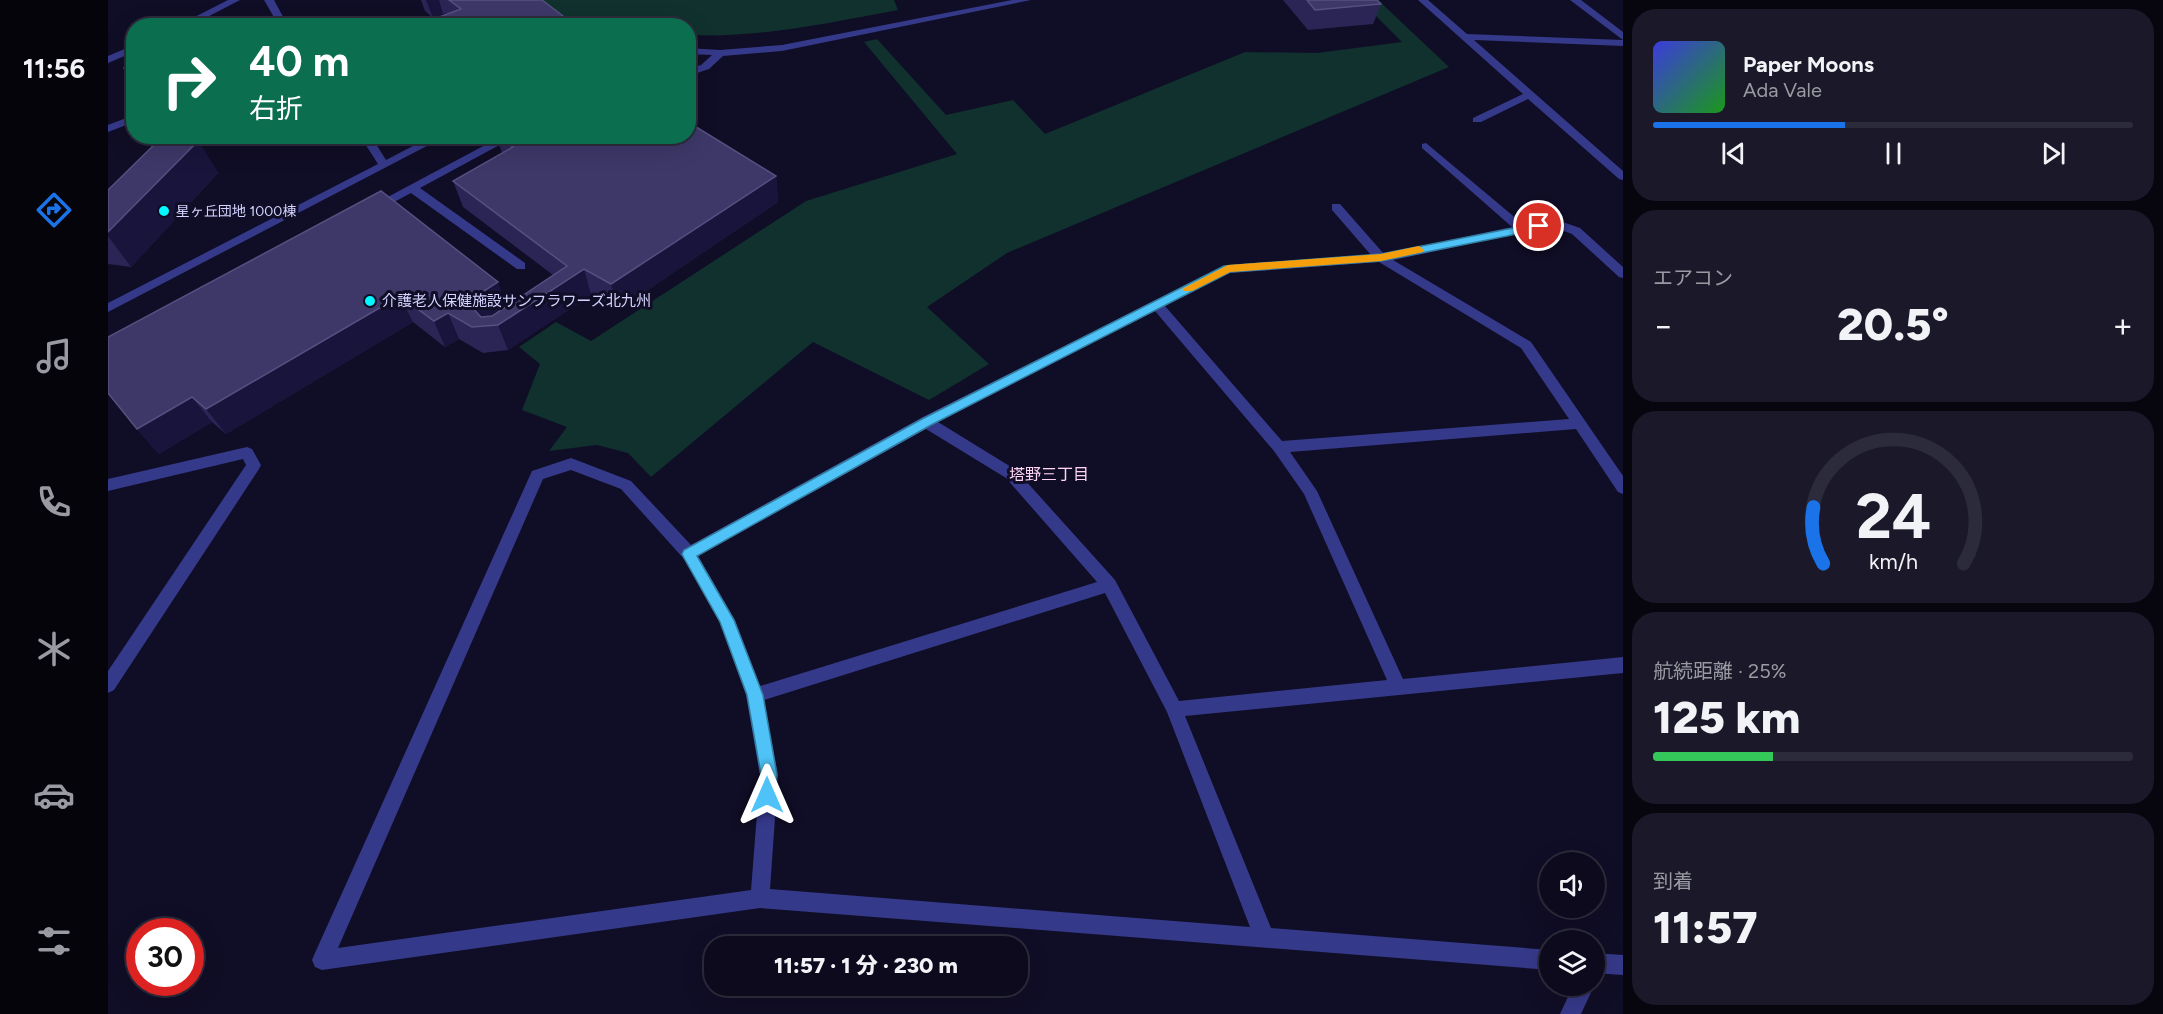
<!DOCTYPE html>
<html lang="ja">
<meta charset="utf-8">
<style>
body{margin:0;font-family:Figtree,"Noto Sans JP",sans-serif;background:#1a1829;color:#f1f3f6;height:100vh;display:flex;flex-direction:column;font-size:22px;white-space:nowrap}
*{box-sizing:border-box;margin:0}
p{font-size:20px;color:#9a9aa3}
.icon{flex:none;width:33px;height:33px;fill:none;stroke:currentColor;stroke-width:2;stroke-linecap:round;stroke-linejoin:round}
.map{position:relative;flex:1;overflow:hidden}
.details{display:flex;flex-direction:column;gap:9px;padding:9px;background:#07060f;width:540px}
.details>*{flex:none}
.banner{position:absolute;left:18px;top:18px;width:570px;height:126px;border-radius:24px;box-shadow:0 6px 24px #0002,0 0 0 2px #2c2b3b;background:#0b6e4f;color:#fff;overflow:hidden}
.buttons{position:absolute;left:1431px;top:852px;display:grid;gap:12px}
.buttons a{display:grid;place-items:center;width:66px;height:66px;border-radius:50%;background:#0c0a1c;box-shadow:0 6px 24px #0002,0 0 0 2px #2c2b3b;font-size:30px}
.speed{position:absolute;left:18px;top:918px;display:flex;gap:12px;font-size:30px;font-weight:700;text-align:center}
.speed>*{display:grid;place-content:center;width:78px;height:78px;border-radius:50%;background:#0c0a1c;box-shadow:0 6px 24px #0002,0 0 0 2px #2c2b3b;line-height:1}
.speed .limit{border:9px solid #d22;background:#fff;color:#111}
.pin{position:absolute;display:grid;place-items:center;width:51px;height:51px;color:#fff;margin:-26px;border:3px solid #fff;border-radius:50%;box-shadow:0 2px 6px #0007}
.me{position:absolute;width:66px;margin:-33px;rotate:0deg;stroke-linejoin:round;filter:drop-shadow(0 0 4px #0008)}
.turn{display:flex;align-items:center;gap:21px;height:126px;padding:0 24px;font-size:27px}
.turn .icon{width:78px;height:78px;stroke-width:2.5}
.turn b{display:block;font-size:42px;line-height:51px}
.big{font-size:45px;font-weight:800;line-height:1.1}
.details .tile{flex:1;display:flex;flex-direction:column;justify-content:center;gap:9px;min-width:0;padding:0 21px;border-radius:24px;background:#1a1829}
.details .dial{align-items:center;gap:0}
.dial svg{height:156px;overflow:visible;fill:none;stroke:#2c2b3b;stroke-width:7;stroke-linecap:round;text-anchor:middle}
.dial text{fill:#f1f3f6;stroke:none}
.song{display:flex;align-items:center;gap:18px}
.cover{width:72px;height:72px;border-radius:9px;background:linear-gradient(135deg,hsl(240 70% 55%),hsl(120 70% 35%))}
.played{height:6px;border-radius:3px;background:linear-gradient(90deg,#1a73e8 40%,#2c2b3b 40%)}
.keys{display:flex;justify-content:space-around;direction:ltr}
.heat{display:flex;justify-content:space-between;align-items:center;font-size:33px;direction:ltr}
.charge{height:9px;border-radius:4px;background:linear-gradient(90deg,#34c759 25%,#2c2b3b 0)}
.trip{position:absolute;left:596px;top:936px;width:324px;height:60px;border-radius:24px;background:#0c0a1c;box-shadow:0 6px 24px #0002,0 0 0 2px #2c2b3b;font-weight:800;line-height:60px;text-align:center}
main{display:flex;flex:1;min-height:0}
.tab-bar{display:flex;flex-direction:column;width:108px;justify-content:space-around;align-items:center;background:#05040b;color:#9a9aa3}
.tab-bar .icon{width:42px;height:42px}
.tab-bar .on{color:#1a73e8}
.tab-bar b{font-size:27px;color:#f1f3f6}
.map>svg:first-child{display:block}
.green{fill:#10312d}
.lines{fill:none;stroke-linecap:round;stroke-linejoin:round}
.minor{fill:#353989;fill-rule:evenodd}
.wall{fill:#2b2556}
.shaded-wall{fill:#18143b}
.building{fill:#3d3868;stroke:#555080;stroke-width:1.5}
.route{fill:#4fc3f7;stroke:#337fa1;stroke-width:1.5}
.slow{fill:#f59e0b}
.poi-dot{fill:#00f8fe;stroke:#100d26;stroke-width:2}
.labels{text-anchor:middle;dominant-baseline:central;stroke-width:6;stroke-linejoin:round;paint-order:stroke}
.far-poi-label{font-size:14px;fill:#d4d3ff;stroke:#100d26;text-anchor:start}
.poi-label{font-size:15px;fill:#d4d3ff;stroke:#100d26;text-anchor:start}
.neighbourhood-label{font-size:16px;fill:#ffd5f3;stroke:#100d26}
</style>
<main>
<nav class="tab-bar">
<b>11:56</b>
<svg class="icon on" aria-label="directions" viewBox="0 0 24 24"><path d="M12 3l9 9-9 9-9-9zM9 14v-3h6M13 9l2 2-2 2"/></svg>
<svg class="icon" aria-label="music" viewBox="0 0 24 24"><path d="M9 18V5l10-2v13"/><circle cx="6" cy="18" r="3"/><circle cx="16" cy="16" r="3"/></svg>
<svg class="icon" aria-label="phone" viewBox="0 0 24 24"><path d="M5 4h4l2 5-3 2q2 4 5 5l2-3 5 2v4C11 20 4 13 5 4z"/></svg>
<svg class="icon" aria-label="climate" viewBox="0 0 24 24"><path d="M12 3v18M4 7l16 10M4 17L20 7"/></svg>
<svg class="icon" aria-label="car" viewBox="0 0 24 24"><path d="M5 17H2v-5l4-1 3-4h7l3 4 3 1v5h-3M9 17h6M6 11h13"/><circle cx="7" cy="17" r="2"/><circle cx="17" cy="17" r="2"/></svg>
<svg class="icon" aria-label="filters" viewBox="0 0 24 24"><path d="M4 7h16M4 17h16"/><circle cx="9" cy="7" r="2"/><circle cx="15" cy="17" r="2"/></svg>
</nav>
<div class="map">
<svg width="1515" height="1014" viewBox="0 0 1515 1014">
<rect width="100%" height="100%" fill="#100d26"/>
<g class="green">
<path d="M426 0H786L790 10C720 23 652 38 581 35L580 26 461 25Z"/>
<path d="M1252 0H1270L1341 67 899 253 819 307 881 364 821 400 705 342 543 477 520 453 489 445 441 451 459 427 414 410 432 364 411 347 448 322 483 341 698 201 849 154 756 42 769 39 838 115 905 100 937 134 1137 52 1209 53 1294 42Z"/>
</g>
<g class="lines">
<g class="minor">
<path d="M120 0H132L82 26H69Z"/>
<path d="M156 0H166L180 26H171Z"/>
<path d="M904 0H923L674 51 615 56 601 69 580 76V69L593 65 604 55 580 54V48L612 50 674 45Z"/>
<path d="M1310 0H1320L1359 34 1515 40V46L1366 40 1515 171V180L1511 179 1420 99 1373 122H1365V118L1415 94Z"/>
<path d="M1462 0H1473L1515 32V40Z"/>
<path d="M26 45V52L0 63V56Z"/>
<path d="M26 115V122L0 132V125Z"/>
<path d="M252 136H263L278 160 324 136H338L0 312V303L270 164Z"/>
<path d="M394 136H408L312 188 417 263V269H409L303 193 271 210 267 211 261 207Z"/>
<path d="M1318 143 1416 225 1449 220 1472 228 1515 267V278L1511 277 1464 234 1448 228 1413 233 1285 260 1423 342 1515 476V494L1510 492 1468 429 1182 452 1209 491 1295 679 1515 657V673L1077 716 1163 928 1442 950V970L652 908 214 970 207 967 204 960 207 953 424 471 463 458 523 481 583 545 813 418 1116 266 1263 255 1224 210V204H1232L1276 254 1404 227 1314 148V144ZM1271 262 1413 348 1461 419 1174 441 1057 306 1122 273ZM1047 311 1166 451 1196 494 1279 680 1071 701 1007 580 908 470 830 422ZM818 429 898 478 989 582 652 686 627 620 590 556ZM463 470 513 489 576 559 612 622 638 695 652 775 643 890 230 948 435 479ZM997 593 1059 712 1142 927 662 889 670 775 656 700Z"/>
<path d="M139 447 144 449 153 465 151 469 6 690 0 693V671L138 465 135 459 0 491V479Z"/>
<path d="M1486 953 1515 955V975L1486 973Z"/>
<path d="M1465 986H1486L1473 1014H1452Z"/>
</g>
</g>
<g class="wall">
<path d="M313 0H434L335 14 325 18 317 11Z"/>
<path d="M1175 0H1269L1273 4 1265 24 1200 30Z"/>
<path d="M26 64V83L16 68Z"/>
<path d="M388 136 668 176 670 202 510 310 483 295 400 350 375 353 351 339 337 347 305 322 118 434 104 422 51 454 29 429 273 191 399 306 445 275 355 207 345 181 394 153Z"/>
<path d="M90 141 110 173 23 267 0 264V190Z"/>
</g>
<g class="shaded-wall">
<path d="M318 0H331L335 14 325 18Z"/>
<path d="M455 16 458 26H430Z"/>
<path d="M90 141 110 173 23 267 0 236V232Z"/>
<path d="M668 176 670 202 510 310 503 284Z"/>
<path d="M476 269 483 295 400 350 390 325Z"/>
<path d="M390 282 399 307 369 327 359 302Z"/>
<path d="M292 296 305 322 118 434 98 409Z"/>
<path d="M340 313 351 339 337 347 326 321Z"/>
<path d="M84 397 104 422 51 454 29 429Z"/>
</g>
<g class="building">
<path d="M341 0H434L455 16 430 26H307L353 9Z"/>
<path d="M1199 0H1269L1273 4 1207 10Z"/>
<path d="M26 64V76L16 68Z"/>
<path d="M580 122 668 176 503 284 476 269 390 325 364 327 340 313 326 321 292 296 98 409 84 397 29 429 0 393V337L273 191 390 282 359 302 373 317 384 316 459 266 345 181 405 147 389 136H580Z"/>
<path d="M54 137 90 141 0 232V190Z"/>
</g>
<path class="route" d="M1431 223 1436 226 1435 229 1273 261 1122 272 823 425 589 556 626 620 655 695 669 775 665 801 659 803 654 801 651 795 653 775 639 695 612 622 576 558 574 554 576 550 814 419 1116 266 1273 254Z"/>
<path class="slow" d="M1311 246 1316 250 1315 252 1273 261 1122 272 1084 291H1076L1074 289 1120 265 1273 254Z"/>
<g class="poi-dot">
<circle cx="56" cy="211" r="6"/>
<circle cx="262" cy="301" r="6"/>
</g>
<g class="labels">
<g class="far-poi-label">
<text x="68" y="211">星ヶ丘団地 1000棟</text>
</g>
<g class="poi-label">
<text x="274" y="301">介護老人保健施設サンフラワーズ北九州</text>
</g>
<g class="neighbourhood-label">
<text x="941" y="474">塔野三丁目</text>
</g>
</g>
</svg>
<div class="buttons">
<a><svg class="icon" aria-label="sound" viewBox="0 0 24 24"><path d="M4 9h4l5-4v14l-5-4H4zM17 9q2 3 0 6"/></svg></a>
<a><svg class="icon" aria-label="layers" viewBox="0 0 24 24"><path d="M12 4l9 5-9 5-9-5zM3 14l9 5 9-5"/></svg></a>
</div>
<div class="speed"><div class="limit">30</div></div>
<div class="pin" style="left:1431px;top:226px;background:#d93025"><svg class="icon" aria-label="arrive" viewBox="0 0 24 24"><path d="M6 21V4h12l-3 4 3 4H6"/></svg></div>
<svg class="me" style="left:659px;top:795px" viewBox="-20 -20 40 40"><path d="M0-17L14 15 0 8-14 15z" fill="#4fc3f7" stroke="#fff" stroke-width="4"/></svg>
<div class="trip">11:57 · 1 分 · 230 m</div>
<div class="banner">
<div class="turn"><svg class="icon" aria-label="right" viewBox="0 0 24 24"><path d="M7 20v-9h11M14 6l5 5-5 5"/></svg><div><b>40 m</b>右折</div></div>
</div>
</div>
<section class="details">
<div class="tile">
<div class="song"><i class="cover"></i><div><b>Paper Moons</b><p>Ada Vale</p></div></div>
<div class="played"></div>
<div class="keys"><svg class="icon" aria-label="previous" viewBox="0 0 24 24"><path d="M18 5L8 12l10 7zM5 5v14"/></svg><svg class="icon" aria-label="pause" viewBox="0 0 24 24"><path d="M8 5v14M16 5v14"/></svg><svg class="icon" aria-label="next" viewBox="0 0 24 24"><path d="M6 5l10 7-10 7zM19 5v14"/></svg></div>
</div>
<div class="tile"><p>エアコン</p>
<div class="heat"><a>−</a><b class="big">20.5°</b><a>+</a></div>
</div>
<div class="tile dial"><svg viewBox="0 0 100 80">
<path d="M14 69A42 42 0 1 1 86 69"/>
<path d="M14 69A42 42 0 0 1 9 40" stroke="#1a73e8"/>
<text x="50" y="56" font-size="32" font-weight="700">24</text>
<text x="50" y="72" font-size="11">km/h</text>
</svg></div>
<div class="tile"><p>航続距離 · 25%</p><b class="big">125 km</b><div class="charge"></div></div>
<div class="tile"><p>到着</p><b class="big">11:57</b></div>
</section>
</main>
